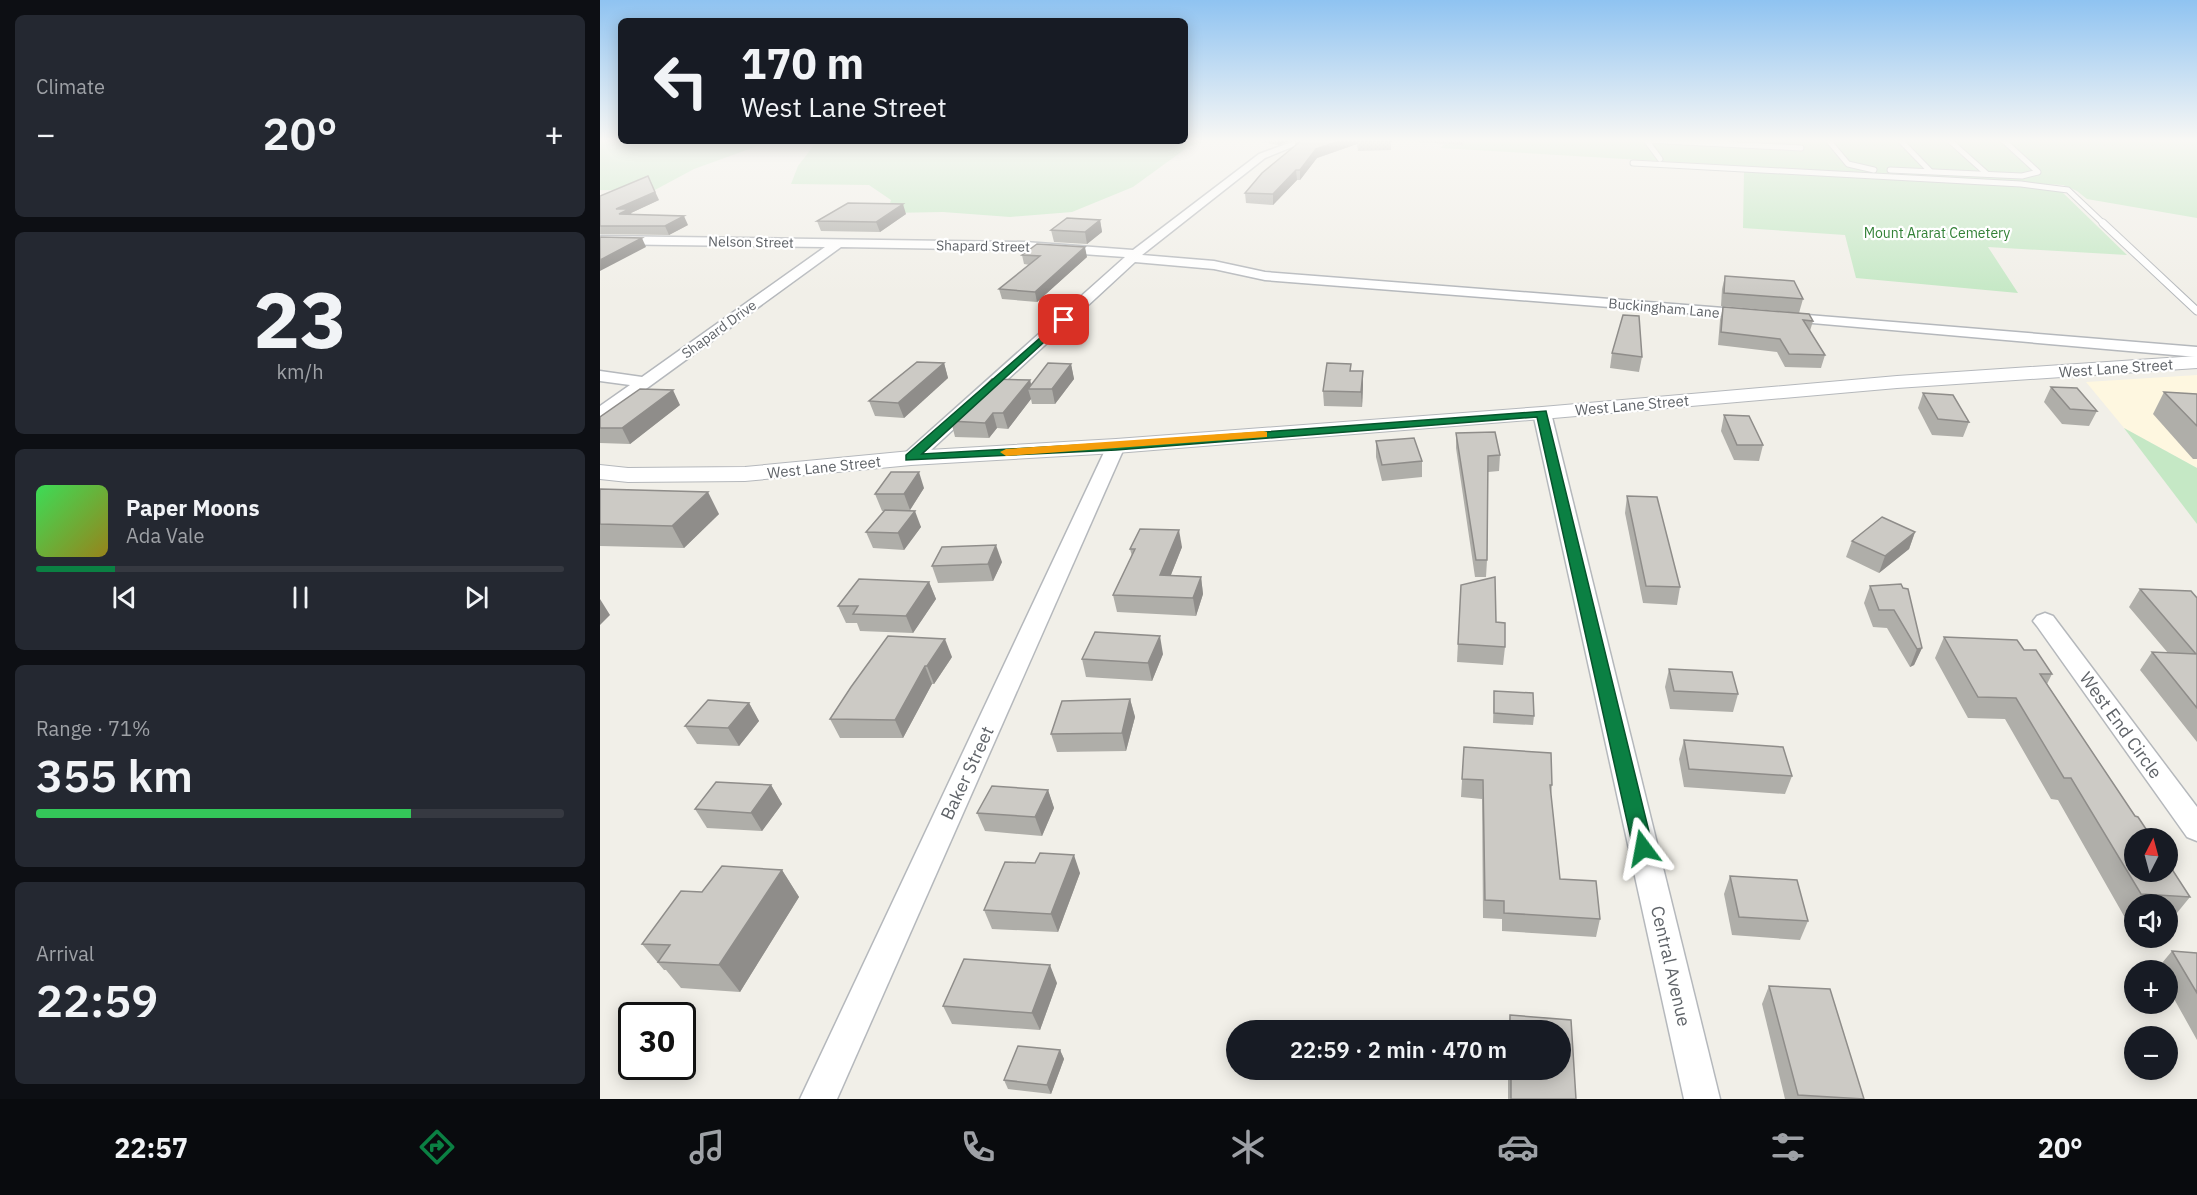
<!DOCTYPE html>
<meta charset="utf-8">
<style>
body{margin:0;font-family:"IBM Plex Sans",sans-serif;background:#242831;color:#f1f3f6;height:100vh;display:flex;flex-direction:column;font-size:22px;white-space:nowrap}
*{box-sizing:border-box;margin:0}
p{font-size:20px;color:#9ea1a6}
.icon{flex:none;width:33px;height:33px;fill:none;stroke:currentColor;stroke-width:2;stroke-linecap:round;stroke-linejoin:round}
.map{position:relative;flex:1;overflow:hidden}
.details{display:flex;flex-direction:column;gap:15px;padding:15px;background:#0d0f14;width:600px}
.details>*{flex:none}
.top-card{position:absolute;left:18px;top:18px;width:570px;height:126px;border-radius:9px;box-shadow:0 3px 15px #0003;background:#171b24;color:#f1f3f6;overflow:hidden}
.needle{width:39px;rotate:6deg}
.fabs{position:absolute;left:1524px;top:828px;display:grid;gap:12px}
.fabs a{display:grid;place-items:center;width:54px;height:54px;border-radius:50%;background:#171b24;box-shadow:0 3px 15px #0003;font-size:30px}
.speed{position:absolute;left:18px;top:1002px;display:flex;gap:12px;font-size:30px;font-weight:700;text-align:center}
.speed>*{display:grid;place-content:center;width:78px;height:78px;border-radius:50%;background:#171b24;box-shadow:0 3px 15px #0003;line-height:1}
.speed .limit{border:3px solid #111;border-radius:9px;background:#fff;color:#111}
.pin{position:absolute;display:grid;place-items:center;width:51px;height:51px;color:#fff;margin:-26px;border-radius:12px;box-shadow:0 3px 9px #0006}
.me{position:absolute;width:66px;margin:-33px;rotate:347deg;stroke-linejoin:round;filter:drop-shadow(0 0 4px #0008)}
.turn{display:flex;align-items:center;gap:21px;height:126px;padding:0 24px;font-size:27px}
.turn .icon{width:78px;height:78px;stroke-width:2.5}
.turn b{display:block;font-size:42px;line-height:51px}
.big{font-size:45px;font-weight:600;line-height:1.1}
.details .widget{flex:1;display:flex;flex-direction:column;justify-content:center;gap:9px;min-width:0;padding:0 21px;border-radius:9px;background:#242831}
.details .dial{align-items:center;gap:0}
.dial b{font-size:78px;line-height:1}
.song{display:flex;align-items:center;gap:18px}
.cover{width:72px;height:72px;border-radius:9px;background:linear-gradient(135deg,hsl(130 70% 55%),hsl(50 70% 35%))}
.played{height:6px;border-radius:3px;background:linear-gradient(90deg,#0b8043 15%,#363941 15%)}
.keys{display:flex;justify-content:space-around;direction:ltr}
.heat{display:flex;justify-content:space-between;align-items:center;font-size:33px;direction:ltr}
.charge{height:9px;border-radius:4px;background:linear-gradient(90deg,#34c759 71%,#363941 0)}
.trip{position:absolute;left:626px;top:1020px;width:345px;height:60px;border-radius:30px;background:#171b24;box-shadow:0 3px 15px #0003;font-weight:600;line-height:60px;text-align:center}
.tabs{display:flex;height:96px;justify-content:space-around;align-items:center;background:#090b0e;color:#9ea1a6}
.tabs .icon{width:42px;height:42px}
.tabs .selected{color:#0b8043}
.tabs b{font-size:27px;color:#f1f3f6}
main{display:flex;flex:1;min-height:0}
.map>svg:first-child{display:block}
.commercial{fill:#fef7e0}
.green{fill:#c5e8c5}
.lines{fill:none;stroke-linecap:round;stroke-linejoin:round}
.service-far1-casing{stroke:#b5b8bc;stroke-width:7}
.service-casing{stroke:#b5b8bc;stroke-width:9}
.minor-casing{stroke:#b5b8bc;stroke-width:3}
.tertiary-casing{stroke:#b5b8bc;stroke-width:2}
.service-far1{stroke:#fff;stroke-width:5}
.service{stroke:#fff;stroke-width:7}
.minor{fill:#fff;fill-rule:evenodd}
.tertiary{fill:#fff;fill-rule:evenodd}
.wall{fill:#afaea9}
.shaded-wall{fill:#8f8d8a}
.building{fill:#cccac5;stroke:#8f8d8a;stroke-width:1.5}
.route{fill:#0b8043;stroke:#07532c;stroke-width:1.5}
.slow{fill:#f59e0b}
.labels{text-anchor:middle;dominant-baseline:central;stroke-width:4.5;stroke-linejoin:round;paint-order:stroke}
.far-park-label{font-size:14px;fill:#348238;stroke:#fff}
.far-street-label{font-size:14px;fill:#5f6368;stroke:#fff}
.street-label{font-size:15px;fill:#5f6368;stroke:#fff}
.near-street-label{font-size:18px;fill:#5f6368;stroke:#fff}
</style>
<main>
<section class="details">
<div class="widget"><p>Climate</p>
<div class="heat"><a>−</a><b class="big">20°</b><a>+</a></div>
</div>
<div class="widget dial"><b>23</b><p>km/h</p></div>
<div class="widget">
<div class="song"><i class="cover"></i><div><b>Paper Moons</b><p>Ada Vale</p></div></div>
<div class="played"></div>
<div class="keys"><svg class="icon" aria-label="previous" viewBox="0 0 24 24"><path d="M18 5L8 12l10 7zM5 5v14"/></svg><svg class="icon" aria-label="pause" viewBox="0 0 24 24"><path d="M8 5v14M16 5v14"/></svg><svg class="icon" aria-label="next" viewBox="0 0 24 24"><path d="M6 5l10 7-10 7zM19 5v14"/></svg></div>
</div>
<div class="widget"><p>Range · 71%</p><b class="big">355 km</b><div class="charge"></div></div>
<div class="widget"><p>Arrival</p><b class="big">22:59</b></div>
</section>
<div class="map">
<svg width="1597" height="1099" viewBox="0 0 1597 1099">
<rect width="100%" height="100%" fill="#f1efe8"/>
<path class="commercial" d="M1597 375V468L1524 428 1486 382Z"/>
<g class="green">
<path d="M0 140 21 141H172L94 169 53 191 0 190Z"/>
<path d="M585 140H609L588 147 533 187 472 212 410 217 343 212 287 213 291 200 269 185 191 184 198 166 217 141Z"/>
<path d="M847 140H1597V218L1487 199 1477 191 1463 185 841 148Z"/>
<path d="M1144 170 1459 189 1527 255 1388 247 1418 293 1256 278 1245 235 1143 228Z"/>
<path d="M1524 428 1597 468V524Z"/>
</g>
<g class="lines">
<defs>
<g id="service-far1">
<path d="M1046 140 1060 159"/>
<path d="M1047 140 1201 148"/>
<path d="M1228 140 1248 164 1274 170"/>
<path d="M1300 140 1330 171"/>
<path d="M1349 140 1387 174"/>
<path d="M1033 163 1421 184 1468 190 1505 225"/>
<path d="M1290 170 1422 176 1438 172 1403 140"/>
</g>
<path id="service" d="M1503 223 1597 311"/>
<g id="minor">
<path d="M697 140H709L665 158 542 255 614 261 665 272 1149 310 1156 314 1149 318 665 280 614 269 535 262 318 462H304L302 458 304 454 525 257 425 250 241 247 6 418 0 419V406L30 385 0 381V371L42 377 225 247 0 244V236L425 242 533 250 659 154Z"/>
<path d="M1183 313 1597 347V357L1178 320 1176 317Z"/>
<path d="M942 408 948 409 951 413 1120 1099H1084L933 413 936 409Z"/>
<path d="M516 441 522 442 525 446 237 1099H200L507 446 510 442Z"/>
<path d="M1445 613 1453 616 1597 807V841L1587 837 1437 626 1433 621 1437 616Z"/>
</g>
<path id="tertiary" d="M1597 356V368L1297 388 942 419 516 453 311 465 145 481 28 482 0 479V465L28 468 145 467 311 451 516 439 942 407 1297 376Z"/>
</defs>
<use href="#service-far1" class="service-far1-casing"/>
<use href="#service" class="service-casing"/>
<use href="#minor" class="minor-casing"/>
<use href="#tertiary" class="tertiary-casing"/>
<use href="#service-far1" class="service-far1"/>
<use href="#service" class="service"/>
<use href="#minor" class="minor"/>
<use href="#tertiary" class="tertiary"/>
</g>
<g class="wall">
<path d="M654 140H692L678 145Z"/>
<path d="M695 140H791V150L758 151 757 144 717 158 700 180H697L673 205 646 203 645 193 695 146Z"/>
<path d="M793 140H864L863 145Z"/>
<path d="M0 196 59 200 31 213 32 215 88 225 69 235 0 234Z"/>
<path d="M306 214 280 232 221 231 217 221Z"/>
<path d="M500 220 502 232 487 244 454 242 451 230Z"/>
<path d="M422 255 487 257 437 302 402 299 399 289 430 265 424 264Z"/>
<path d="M1125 276 1203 299 1199 313 1121 306 1122 289Z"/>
<path d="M1123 307 1213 321 1210 331 1225 355 1221 368 1185 367 1177 352 1118 345 1120 320Z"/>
<path d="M1012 353 1042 357 1039 372 1010 368Z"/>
<path d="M344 363 348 378 304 418 275 416 269 401Z"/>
<path d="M471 364 474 379 455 404H432L431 399 408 429 397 428 389 438 355 437 351 421 430 380 431 384Z"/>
<path d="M751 371H763V386L762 407 724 406 723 391Z"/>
<path d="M1451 387 1497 411 1489 426 1462 424 1444 402Z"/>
<path d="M1564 392 1597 394V459H1593L1553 414Z"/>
<path d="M1323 393 1369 422 1363 437 1332 435 1318 408Z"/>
<path d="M80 405 30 444 0 443V417Z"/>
<path d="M1124 415 1163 445 1159 461 1134 460 1121 431Z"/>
<path d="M856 433 900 455 899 471 888 472 887 560 886 577H875L856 448Z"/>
<path d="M776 441 822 461V477L782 481 776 457Z"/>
<path d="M324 488 310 510 321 527 304 550 273 548 266 532 284 511H282L275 494Z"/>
<path d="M0 489 119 514 84 548 0 546Z"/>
<path d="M1027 496 1080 587 1077 605 1043 603 1025 513Z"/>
<path d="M1315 532 1309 549 1279 573 1246 557 1252 541Z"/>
<path d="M582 547 571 575 601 577 603 594 596 616 517 612 513 595 532 556 530 549Z"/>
<path d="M402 562 393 581 338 583 332 566Z"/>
<path d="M329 582 336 599 313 633 260 631 257 623H246L238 606Z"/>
<path d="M861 585 896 622 905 647 903 665 857 662Z"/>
<path d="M1270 586 1303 588 1322 648 1314 665 1310 667 1287 628 1273 627 1264 603Z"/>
<path d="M1540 589 1597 598V742L1540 670 1552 652 1568 653 1529 607Z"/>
<path d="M1344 637 1424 650 1452 674 1447 684 1535 816 1590 897 1572 919H1568V904H1534V917L1524 916 1458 800 1451 799 1405 719 1368 718 1335 658Z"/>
<path d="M563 654 552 681 486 677 482 659Z"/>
<path d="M352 657 334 684H332L303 738H240L230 719 251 687Z"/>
<path d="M1069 669 1138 694 1133 712 1070 709 1065 687Z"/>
<path d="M894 691 934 716 933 725 893 723Z"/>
<path d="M530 699 535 717 526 751 457 752 451 734Z"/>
<path d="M149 703 159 721 139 746 97 744 85 726Z"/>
<path d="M1084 740 1192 776 1185 794 1084 787 1079 759Z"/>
<path d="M864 747 952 785 951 795 960 879 1000 919 996 937 902 931V919L883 918 882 799 861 797Z"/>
<path d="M171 785 182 804 162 831 107 828 95 809Z"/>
<path d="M448 790 454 808 442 836 385 831 377 813Z"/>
<path d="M435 863 480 873 458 932 392 929 384 910Z"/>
<path d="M182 870 199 897 140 992 81 988 66 970H64L42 944 102 892Z"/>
<path d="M1130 876 1208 921 1200 940 1132 935 1124 894Z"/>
<path d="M1572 951 1597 953V1040L1568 988V970H1557V969Z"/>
<path d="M457 983 440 1030 352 1024 343 1006Z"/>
<path d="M1169 986 1264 1099H1185L1162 1004Z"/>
<path d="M910 1015 971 1020 976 1099H908V1070H960V1030H908Z"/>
<path d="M460 1050 464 1059 451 1094 408 1089 404 1080Z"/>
</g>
<g class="shaded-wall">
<path d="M678 140H692L678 145Z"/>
<path d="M742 140H757V144L717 158 700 180V170L716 149Z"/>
<path d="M696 170 697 180 673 205V194Z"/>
<path d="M48 176 59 200 31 213 33 218 23 223 16 209Z"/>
<path d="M303 204 306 214 280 232 276 222Z"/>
<path d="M84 216 88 225 69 235 65 226Z"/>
<path d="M500 220 502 232 487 244 485 232Z"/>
<path d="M42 238 46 247 0 271V260Z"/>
<path d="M485 247 487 257 437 302 435 292Z"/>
<path d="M344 363 348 378 304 418 298 403Z"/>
<path d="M471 364 474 379 455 404 452 389Z"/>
<path d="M763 371V386L762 407 761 392Z"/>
<path d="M430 380 432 389H428L431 399 408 429 403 413Z"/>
<path d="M73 390 80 405 30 444 22 428Z"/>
<path d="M393 413 397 428 389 438 385 423Z"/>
<path d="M319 472 324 488 310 510 304 494Z"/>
<path d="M108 492 119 514 84 548 72 526Z"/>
<path d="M315 511 321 527 304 550 298 533Z"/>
<path d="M579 530 582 547 564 592 560 575Z"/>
<path d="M1315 532 1309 549 1279 573 1285 556Z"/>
<path d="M396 545 402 562 393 581 388 564Z"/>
<path d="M601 577 603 594 596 616 593 598Z"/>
<path d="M329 582 336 599 313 633 306 616Z"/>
<path d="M0 599 10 615 0 625Z"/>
<path d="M560 636 563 654 552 681 548 663Z"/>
<path d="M345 639 352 657 334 684 327 666Z"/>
<path d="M1322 648 1314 665 1310 667 1317 649Z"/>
<path d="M325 666 332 684 303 738 295 720Z"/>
<path d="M530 699 535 717 526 751 522 733Z"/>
<path d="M149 703 159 721 139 746 128 728Z"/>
<path d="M171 785 182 804 162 831 151 813Z"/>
<path d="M448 790 454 808 442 836 435 817Z"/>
<path d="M474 855 480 873 458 932 451 914Z"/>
<path d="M182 870 199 897 140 992 119 965Z"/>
<path d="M450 965 457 983 440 1030 432 1013Z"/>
<path d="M460 1050 464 1059 451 1094 447 1085Z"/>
</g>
<g class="building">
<path d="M699 140H742L716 149 700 170H696L673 194 645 193 662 173 702 140Z"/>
<rect x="758" y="140" width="33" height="1"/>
<path d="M48 176 55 192 16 209H29L19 214 84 216 65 226H0V196Z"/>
<path d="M248 203 303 204 276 222 217 221Z"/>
<path d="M467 218 500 220 485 232 451 230Z"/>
<path d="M0 237 42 238 0 260Z"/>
<path d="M437 244 485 247 435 292 399 289 440 256 422 255Z"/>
<path d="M1125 276 1194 281 1203 299 1124 293Z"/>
<path d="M1123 307 1209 314 1213 321 1203 320 1225 355 1189 354 1180 339 1121 332Z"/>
<path d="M1023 315 1039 316 1042 357 1012 353Z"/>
<path d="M317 362 344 363 298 403 269 401Z"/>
<path d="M448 363 471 364 452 389H428Z"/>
<path d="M727 363 751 364 750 371H763L761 392 723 391Z"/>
<path d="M392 379 430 380 403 413H393L385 423 351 421Z"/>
<path d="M1451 387 1477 388 1497 411 1470 409Z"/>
<path d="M40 389 73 390 22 428H0V417Z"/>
<path d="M1564 392 1597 394V426Z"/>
<path d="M1323 393 1353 395 1369 422 1338 419Z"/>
<path d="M1124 415 1149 416 1163 445H1137Z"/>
<path d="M895 432 900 455 888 456 887 560H876L856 433Z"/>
<path d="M814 438 822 461 782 465 776 441Z"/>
<path d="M291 472H319L304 494H275Z"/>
<path d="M0 489 108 492 72 526 0 524Z"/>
<path d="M1027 496 1057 497 1080 587 1046 586Z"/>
<path d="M285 510 315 511 298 533 266 532Z"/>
<path d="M1282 517 1315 532 1285 556 1252 541Z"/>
<path d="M540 529 579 530 560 575 601 577 593 598 513 595 535 549H530Z"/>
<path d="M396 545 388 564 332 566 342 547Z"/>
<path d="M895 577 896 622 905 623V647L858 644 861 585Z"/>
<path d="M259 579 329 582 306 616 253 614 258 606H238Z"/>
<path d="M1301 584 1303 588 1308 589 1322 648 1317 649 1294 610H1279L1270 586Z"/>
<path d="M1540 589 1591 591 1597 598V708L1552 652 1596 654Z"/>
<path d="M495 632 560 636 548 663 482 659Z"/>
<path d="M288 636 345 639 327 666H325L295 720 230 719 251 687Z"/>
<path d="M1344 637 1417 640 1424 650H1436L1452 674H1440L1535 816 1538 817 1552 838H1534V872H1568V863L1590 897 1541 894 1471 778H1464L1416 698 1378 697Z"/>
<path d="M1069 669 1132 672 1138 694 1074 691Z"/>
<path d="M894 691 933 693 934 716 894 713Z"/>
<path d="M530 699 522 733 451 734 462 701Z"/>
<path d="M108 700 149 703 128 728 85 726Z"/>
<path d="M1084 740 1183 747 1192 776 1089 769Z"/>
<path d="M864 747 951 753 952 785H950L960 879 996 881 1000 919 904 913V901L885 900 883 780 862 779Z"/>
<path d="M116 782 171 785 151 813 95 809Z"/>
<path d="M392 786 448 790 435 817 377 813Z"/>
<path d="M440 853 474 855 451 914 384 910 405 862 435 863Z"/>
<path d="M122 866 182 870 119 965 58 962 70 945 42 944 81 891 102 892Z"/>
<path d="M1130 876 1197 880 1208 921 1139 917Z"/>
<path d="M1572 951 1597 953V993Z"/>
<path d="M364 959 450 965 432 1013 343 1006Z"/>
<path d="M1169 986 1230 989 1264 1099 1198 1095Z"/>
<path d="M910 1015 971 1020 976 1099H911V1070H960V1030H910Z"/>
<path d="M418 1046 460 1050 447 1085 404 1080Z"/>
</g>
<linearGradient id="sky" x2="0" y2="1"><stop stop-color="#8fc3f1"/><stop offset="0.48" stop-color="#f9f8f5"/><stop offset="1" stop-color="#f9f8f5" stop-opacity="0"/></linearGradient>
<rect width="1597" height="293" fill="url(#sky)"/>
<path class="route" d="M464 317 469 320 467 321 322 454 516 443 946 411 1053 848 1050 853 1043 856 1036 853 1033 848 937 417 516 450 306 460V455Z"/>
<path class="slow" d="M663 431 667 432V437L406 456 400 452 406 449Z"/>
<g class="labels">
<g class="far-park-label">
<text x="1337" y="233">Mount Ararat Cemetery</text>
</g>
<g class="far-street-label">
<text transform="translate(151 242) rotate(1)">Nelson Street</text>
<text transform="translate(383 246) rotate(1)">Shapard Street</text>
<text transform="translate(1064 308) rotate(5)">Buckingham Lane</text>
<text transform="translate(119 329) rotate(-36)">Shapard Drive</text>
</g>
<g class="street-label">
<text transform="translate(1516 368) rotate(-4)">West Lane Street</text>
<text transform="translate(1032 405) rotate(-5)">West Lane Street</text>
<text transform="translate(224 467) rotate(-6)">West Lane Street</text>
</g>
<g class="near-street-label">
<text transform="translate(1521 725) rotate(54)">West End Circle</text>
<text transform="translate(367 773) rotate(-65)">Baker Street</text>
<text transform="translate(1071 966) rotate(77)">Central Avenue</text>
</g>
</g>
</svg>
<div class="fabs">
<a><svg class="needle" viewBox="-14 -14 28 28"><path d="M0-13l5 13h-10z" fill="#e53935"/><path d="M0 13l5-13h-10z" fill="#9ea1a6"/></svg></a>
<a><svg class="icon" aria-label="sound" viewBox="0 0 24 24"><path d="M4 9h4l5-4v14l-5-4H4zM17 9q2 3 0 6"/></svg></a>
<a>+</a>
<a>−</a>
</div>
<div class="speed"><div class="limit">30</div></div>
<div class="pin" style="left:464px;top:320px;background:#d93025"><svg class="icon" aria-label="arrive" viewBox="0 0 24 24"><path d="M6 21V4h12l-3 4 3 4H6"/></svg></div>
<svg class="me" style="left:1043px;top:848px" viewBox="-20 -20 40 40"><path d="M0-17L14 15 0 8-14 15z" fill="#0b8043" stroke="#fff" stroke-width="4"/></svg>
<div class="trip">22:59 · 2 min · 470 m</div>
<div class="top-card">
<div class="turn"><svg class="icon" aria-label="left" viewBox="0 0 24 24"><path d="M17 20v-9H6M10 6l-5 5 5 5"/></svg><div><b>170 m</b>West Lane Street</div></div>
</div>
</div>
</main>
<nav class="tabs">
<b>22:57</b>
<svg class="icon selected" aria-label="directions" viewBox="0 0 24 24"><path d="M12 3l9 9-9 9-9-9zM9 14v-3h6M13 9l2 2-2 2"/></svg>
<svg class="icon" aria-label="music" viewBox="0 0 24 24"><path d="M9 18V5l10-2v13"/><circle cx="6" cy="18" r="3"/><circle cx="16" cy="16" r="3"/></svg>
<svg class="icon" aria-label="phone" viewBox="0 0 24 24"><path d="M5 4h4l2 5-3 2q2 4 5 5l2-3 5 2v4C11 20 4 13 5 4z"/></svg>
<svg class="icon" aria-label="climate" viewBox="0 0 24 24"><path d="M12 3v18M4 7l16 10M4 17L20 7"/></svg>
<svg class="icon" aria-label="car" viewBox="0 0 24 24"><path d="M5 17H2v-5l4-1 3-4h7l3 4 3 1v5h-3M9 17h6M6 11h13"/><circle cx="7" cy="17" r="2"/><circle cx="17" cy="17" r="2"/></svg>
<svg class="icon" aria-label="filters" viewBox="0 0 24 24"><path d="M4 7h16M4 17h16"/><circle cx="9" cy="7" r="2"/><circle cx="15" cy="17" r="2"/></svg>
<b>20°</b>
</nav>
